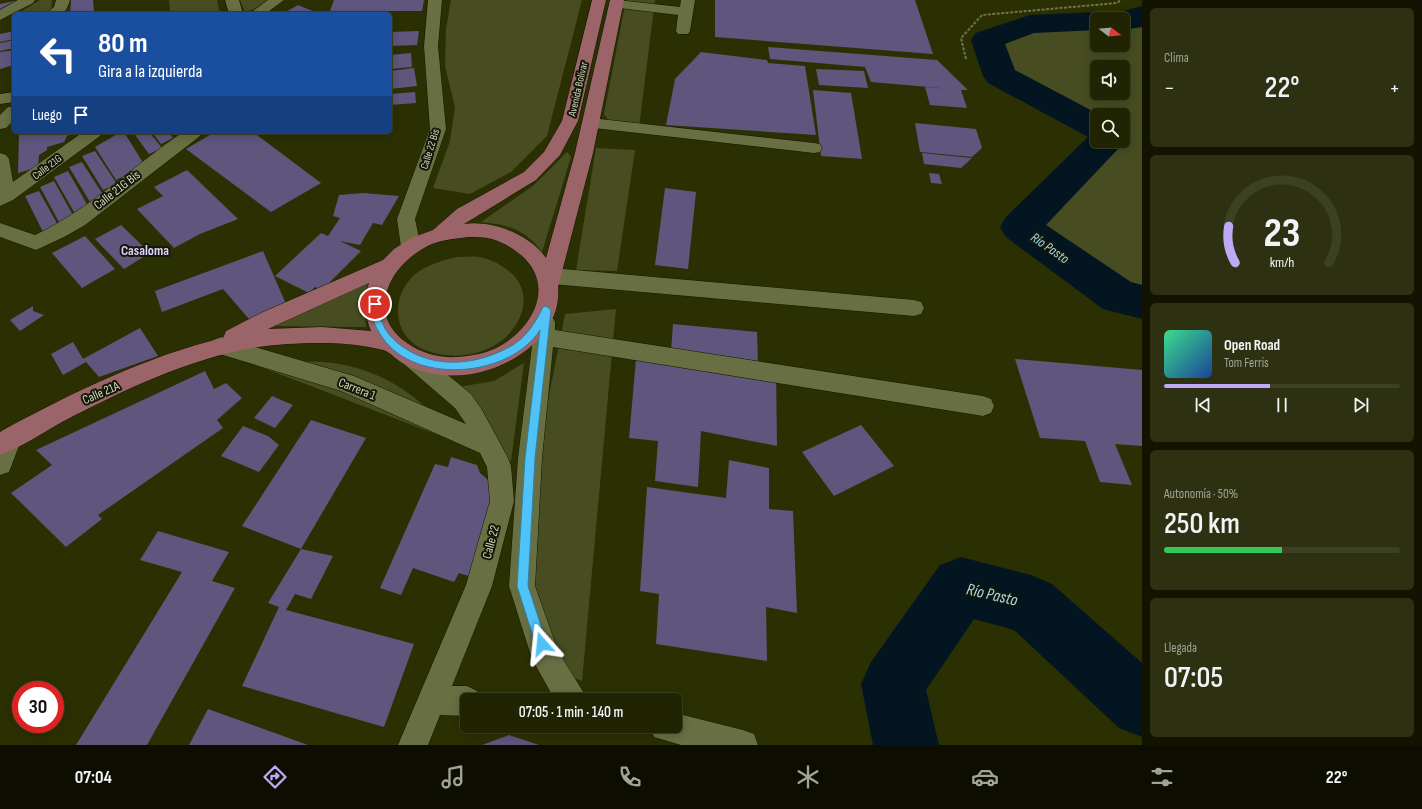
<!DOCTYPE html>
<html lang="es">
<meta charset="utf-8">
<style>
body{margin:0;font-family:"Sofia Sans Condensed",sans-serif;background:#2d3011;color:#f1f3f6;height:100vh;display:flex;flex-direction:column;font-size:15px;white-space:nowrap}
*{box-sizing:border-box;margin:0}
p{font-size:13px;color:#a2a499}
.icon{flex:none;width:22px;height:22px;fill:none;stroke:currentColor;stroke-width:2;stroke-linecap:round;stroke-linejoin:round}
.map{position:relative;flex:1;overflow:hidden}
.details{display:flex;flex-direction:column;gap:8px;padding:8px;background:#121401;width:280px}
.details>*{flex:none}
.banner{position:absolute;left:12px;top:12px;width:380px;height:122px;border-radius:6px;box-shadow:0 2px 10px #0003,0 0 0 1px #3d4124;background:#1a4fa0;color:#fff;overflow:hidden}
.needle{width:26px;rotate:106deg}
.buttons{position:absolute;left:1090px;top:12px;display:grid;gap:8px}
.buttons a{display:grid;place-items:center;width:40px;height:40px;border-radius:6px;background:#202402;box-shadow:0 2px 10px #0003,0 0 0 1px #3d4124;font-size:20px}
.speed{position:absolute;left:12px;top:681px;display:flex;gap:8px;font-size:20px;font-weight:700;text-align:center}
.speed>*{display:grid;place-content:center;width:52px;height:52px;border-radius:50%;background:#202402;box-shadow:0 2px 10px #0003,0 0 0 1px #3d4124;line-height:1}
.speed .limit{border:6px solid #d22;background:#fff;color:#111}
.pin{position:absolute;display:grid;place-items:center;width:34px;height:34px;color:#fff;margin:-17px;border:2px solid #fff;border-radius:50%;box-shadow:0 1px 4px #0007}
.me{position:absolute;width:44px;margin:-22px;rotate:342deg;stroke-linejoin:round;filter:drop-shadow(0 0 3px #0008)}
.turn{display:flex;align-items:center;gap:14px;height:84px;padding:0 20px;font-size:18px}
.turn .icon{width:52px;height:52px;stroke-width:2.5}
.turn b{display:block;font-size:28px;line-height:34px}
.then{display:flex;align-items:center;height:38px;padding:0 20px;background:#0003;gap:8px;font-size:15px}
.big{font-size:30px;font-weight:600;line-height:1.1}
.details .widget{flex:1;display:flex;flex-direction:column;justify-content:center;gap:6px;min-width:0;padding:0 14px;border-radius:6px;background:#2d3011}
.details .dial{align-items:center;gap:0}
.dial svg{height:104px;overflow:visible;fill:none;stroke:#3d4124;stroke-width:7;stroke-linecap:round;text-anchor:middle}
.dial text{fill:#f1f3f6;stroke:none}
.song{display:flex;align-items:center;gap:12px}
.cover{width:48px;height:48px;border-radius:6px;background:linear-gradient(135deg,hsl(150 70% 55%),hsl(220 70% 35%))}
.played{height:4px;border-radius:2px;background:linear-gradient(90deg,#bda9f5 45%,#3d4124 45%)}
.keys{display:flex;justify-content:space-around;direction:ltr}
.heat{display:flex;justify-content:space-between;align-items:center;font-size:22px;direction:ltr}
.charge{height:6px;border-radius:3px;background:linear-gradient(90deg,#34c759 50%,#3d4124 0)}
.trip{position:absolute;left:460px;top:693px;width:222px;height:40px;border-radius:6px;background:#202402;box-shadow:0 2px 10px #0003,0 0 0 1px #3d4124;font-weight:600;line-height:40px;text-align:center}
.tab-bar{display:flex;height:64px;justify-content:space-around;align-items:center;background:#0d0e01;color:#a2a499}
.tab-bar .icon{width:28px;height:28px}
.tab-bar .current{color:#bda9f5}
.tab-bar b{font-size:18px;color:#f1f3f6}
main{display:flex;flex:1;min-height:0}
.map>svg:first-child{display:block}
.green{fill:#474d21;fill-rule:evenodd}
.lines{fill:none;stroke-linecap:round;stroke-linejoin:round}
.river{fill:#021520;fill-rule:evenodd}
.building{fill:#5f557d}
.minor-casing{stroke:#141700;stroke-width:1}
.major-casing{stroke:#141700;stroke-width:1}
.path{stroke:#6f7450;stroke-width:2;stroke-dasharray:3 1.5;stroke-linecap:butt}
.minor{fill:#686f43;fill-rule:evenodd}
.major{fill:#9a6469;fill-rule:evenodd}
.route{fill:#4fc3f7;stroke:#337fa1}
.labels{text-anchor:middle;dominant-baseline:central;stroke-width:4;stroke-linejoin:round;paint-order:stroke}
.far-street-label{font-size:11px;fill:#cfd4bd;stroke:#141705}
.street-label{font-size:13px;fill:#cfd4bd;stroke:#141705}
.water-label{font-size:14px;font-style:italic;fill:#9fd5f6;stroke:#141705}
.neighbourhood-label{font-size:14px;font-weight:bold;fill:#ddd3fe;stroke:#141705}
.near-water-label{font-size:17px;font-style:italic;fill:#9fd5f6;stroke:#141705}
</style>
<main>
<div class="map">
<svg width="1142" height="745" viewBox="0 0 1142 745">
<rect width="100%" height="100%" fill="#2b3003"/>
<g class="green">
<path d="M40 0H52L51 14H17Z"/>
<path d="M169 0H217L220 14H170Z"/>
<path d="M240 0H270L258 8 245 12Z"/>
<path d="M451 0H582L547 136 511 172 470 194 433 188 450 141 455 107 445 66 446 29Z"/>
<path d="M626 0H655L639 127 610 123 604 114Z"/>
<path d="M1142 15V302L1119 297 1020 227 1105 141H1123V115H1097V128L1000 76 987 40 1038 23 1097 21V45H1123V21L1132 20ZM1097 67H1123V93H1097Z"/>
<path d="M596 148 635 150 617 271 576 270Z"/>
<path d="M567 152 571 157 542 252C525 229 509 225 481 222L534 185Z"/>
<path d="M457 257C464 257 472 256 478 257 488 258 498 263 506 269 540 292 520 336 487 349 467 358 443 358 423 349 390 334 391 292 418 272 430 264 443 260 457 257Z"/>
<path d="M369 278 364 303 366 327 269 326Z"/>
<path d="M616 309 582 681 556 671 532 609 523 528 565 314Z"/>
<path d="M292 361C307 362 324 361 339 364 393 374 425 402 459 443L251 363Z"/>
<path d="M524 363 511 461 502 462 452 388 494 381Z"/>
</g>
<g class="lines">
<g class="river">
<path d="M1142 6V27L1123 30V19H1097V30L1034 33 1005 44 1015 70 1100 115H1097V141H1123L1118 149 1046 225 1131 282 1142 285V319L1103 309 1006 237 1000 227 1006 217 1088 137 988 83 983 76 971 40 976 33 1030 15 1097 12 1108 14 1110 17 1112 14Z"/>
<path d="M961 557 1031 575 1052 584 1142 663V737L1119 728 1014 630 974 619 926 690 939 745H873L861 684 871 662 940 565Z"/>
</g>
</g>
<g class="building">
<path d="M19 0H26L0 12V4Z"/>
<path d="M71 0H93L94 11 70 14Z"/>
<path d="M334 0H424L422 11H330Z"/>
<path d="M715 0H915L933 54 715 37Z"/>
<path d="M298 5 320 14H282Z"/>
<path d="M14 31V39L0 42V34Z"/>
<path d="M419 31 417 45 390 46V32Z"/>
<path d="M14 40V48L0 51V43Z"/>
<path d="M768 47 937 60 968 90H961L967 108 930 105 925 87 952 89 871 82 865 67 770 59Z"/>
<path d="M14 50V65L0 69V52Z"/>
<path d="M701 52 767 60 768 63 805 66 816 135 666 125 675 79Z"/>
<path d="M411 53 412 67 390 69V55Z"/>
<path d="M414 68 417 86 390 89V71Z"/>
<path d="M816 69 864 71 868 88 819 85Z"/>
<path d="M813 90 851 93 862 159 821 156Z"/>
<path d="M415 92 416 103 390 105V94Z"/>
<path d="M915 123 976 129 982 148 972 157 920 152Z"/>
<path d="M19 132H77L67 136 64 142 47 147V150L39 155 38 167 18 173Z"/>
<path d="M121 132H124L145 166 116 180 95 147Z"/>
<path d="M133 132H149L162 148 149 154Z"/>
<path d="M152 132H169L173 138 161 144Z"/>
<path d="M215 132H253L321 183 271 212 186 149Z"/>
<path d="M95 151 117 184 103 190 82 156Z"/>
<path d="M922 153 972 158 961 168 924 164Z"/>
<path d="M82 162 104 196 90 202 69 167Z"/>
<path d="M187 170 238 219 200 234 174 248 137 209 163 196 154 187Z"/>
<path d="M68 171 88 206 74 212 54 177Z"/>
<path d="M929 173 939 174 942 184 931 183Z"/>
<path d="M54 181 74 217 60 224 40 187Z"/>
<path d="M665 188 696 192 688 269 655 265Z"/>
<path d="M39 191 59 227 44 234 25 196Z"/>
<path d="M363 193 399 196 382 225 373 223 360 245 340 241 361 251 322 290 315 287 309 293 275 276 321 233 328 236 340 218 333 216 339 195Z"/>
<path d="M121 225 150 253 124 269 95 239Z"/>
<path d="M85 236 115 269 82 288 52 253Z"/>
<path d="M263 251 286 304 249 319 223 289 162 312 155 291Z"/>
<path d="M33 306V311L44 315 20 331 10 320Z"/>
<path d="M673 324 757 332 758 366 776 369 777 446 701 431 698 487 655 481 658 441 629 438 637 348 671 351Z"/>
<path d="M140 328 158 356 99 377 86 362 63 375 51 354 73 342 83 359Z"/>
<path d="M1015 359 1142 370V446L1115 444 1132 485 1100 482 1085 441 1040 438Z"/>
<path d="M205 371 214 389 226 383 242 398 217 420 223 428 98 515 102 519 66 547 11 493 52 465 36 450Z"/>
<path d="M272 396 293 405 275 428 254 418Z"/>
<path d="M311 420 366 438 301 549 333 556 311 599 295 594 286 610 414 644 384 727 242 686 279 607 268 603 301 549 242 526Z"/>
<path d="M861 425 894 466 834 496 802 452Z"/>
<path d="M243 426 268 436 279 445 259 472 221 456Z"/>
<path d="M451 457 477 465 480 473 494 485 472 577 459 573 454 582 413 568 401 595 380 588 435 464 448 467Z"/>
<path d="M729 460 769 468V509L793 511 797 613 766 607 767 661 656 644 659 594 640 591 647 487 726 498Z"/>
<path d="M158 531 229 552 212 581 235 588 147 745H76L182 572 140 560Z"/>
<path d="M208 709 308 745H189Z"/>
<path d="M509 735 539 745H482Z"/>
</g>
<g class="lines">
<defs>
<g id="minor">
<path d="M18 0H35L33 3 0 20V10Z"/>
<path d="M56 0H70C65 16 62 14 46 14L54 7Z"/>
<path d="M225 0H239L243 14H229Z"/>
<path d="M268 0H284L265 14H249Z"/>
<path d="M428 0H442L438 46 446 129 415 219 421 247 418 252 411 254 404 252 401 247 397 219 430 129 424 46Z"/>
<path d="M617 0 680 7 681 0H695L690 31 688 34H678L676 31 678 15 611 7 609 4 611 1Z"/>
<path d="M14 92V102L0 104V94Z"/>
<path d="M14 106V120L6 128 0 129V115L8 107Z"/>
<path d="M591 118 814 143 820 144 822 148 820 152 814 153 585 127 583 123 585 119Z"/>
<path d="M83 132H102L100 136 13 200 0 206V153L6 155 9 159 13 182Z"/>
<path d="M183 132H202L200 136 85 225 64 237 36 250 0 237V223L35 235C90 209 133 166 183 132Z"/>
<path d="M552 268 914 300 921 302 924 308 921 314 914 316 552 284 545 281 542 276 545 271Z"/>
<path d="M545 314 552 316 555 322V330L983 396 991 399 994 406 991 413 983 416 553 347 542 458 535 586 558 651 582 690 587 700H555L532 659 509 586 518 458 535 322 538 316Z"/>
<path d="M221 337 354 376 466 424 455 408 405 365 402 359 405 353 413 350 421 353 471 394 482 410 508 458 511 466 514 501 492 586 452 686H467L477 691 481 700H467V716L440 715 428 745H398L466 585 490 501 487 467 480 453 341 391 213 352 210 346 213 340Z"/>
<path d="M10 428 18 431 22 438 9 472 0 475V434L2 431Z"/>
<path d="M675 713 743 730 754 734 758 745H681L654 737 650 726H675Z"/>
</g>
<path id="major" d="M592 0H606L578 121 560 155 536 180 464 224C493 220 530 235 546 258L575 153 610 0H624L593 153 558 287C562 329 523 359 488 370 461 379 431 377 406 365 398 362 391 352 383 350 353 342 317 342 287 344 207 349 132 386 62 422 42 433 22 447 0 455V432L5 429C74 392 147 356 223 338L226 331 263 312 383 260 394 249 411 238 433 230 457 209 524 172 544 152 562 121ZM468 237C476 237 484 237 492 239 502 242 513 248 521 255 558 287 530 333 494 349 483 354 470 356 458 357 439 358 423 354 407 343 366 315 388 268 424 248 437 240 453 239 468 237ZM369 283C363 300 364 314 371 331L322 327 268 329Z"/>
</defs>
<use href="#minor" class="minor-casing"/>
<use href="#major" class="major-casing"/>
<path class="path" d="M966 59 961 38 982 15 1117 3 1121 0"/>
<use href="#minor" class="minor"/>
<use href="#major" class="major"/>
</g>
<path class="route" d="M375 301 379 304C379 323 387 336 403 347 436 370 479 365 513 345 527 336 536 322 543 307L546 306 551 310 535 458 528 586 547 644 546 649 542 650 537 649 517 586 525 458 540 330C509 379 408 386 379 332 373 322 371 316 371 304Z"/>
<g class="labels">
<g class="far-street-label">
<text transform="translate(578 89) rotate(-77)">Avenida Bolívar</text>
<text transform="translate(430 149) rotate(-73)">Calle 22 Bis</text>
<text transform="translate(47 167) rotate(-37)">Calle 21G</text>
</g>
<g class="street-label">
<text transform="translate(117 190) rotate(-38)">Calle 21G Bis</text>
<text transform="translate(357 389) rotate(22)">Carrera 1</text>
<text transform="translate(101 393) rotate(-24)">Calle 21A</text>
<text transform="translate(491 542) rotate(-75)">Calle 22</text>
</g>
<g class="water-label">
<text transform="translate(1050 248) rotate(35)">Río Pasto</text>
</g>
<g class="neighbourhood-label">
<text x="145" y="250">Casaloma</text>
</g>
<g class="near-water-label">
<text transform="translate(992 595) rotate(13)">Río Pasto</text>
</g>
</g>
</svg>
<div class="buttons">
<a><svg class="needle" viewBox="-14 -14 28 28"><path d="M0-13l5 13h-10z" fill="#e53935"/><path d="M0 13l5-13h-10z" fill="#a2a499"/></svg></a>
<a><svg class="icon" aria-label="sound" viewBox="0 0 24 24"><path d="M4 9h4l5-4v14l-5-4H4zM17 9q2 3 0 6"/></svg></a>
<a><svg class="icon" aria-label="search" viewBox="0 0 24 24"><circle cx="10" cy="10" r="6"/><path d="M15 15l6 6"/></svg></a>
</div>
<div class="speed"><div class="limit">30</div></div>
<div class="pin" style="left:375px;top:304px;background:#d93025"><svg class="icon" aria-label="arrive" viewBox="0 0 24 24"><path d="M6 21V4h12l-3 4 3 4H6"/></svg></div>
<svg class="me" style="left:542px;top:644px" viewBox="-20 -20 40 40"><path d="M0-17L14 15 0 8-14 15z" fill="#4fc3f7" stroke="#fff" stroke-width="4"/></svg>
<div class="trip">07:05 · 1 min · 140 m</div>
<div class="banner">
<div class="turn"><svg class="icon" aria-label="left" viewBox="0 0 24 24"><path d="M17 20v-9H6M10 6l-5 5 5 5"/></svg><div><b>80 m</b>Gira a la izquierda</div></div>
<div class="then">Luego<svg class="icon" aria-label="arrive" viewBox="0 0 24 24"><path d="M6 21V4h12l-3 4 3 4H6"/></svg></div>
</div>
</div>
<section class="details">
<div class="widget"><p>Clima</p>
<div class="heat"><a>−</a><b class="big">22°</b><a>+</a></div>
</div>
<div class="widget dial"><svg viewBox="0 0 100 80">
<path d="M14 69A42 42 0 1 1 86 69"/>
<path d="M14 69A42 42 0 0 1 9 41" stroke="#bda9f5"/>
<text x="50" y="56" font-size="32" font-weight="700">23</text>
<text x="50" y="72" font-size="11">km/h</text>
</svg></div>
<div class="widget">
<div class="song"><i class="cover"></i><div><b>Open Road</b><p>Tom Ferris</p></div></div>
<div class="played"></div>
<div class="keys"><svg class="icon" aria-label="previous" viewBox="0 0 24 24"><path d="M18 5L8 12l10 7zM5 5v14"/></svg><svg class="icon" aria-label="pause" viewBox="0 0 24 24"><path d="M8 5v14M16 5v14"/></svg><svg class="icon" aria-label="next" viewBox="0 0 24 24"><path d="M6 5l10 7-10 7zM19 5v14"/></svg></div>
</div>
<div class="widget"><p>Autonomía · 50%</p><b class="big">250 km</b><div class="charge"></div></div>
<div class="widget"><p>Llegada</p><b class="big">07:05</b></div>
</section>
</main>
<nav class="tab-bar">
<b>07:04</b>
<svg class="icon current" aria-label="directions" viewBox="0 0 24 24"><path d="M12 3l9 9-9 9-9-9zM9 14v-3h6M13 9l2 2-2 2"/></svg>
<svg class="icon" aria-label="music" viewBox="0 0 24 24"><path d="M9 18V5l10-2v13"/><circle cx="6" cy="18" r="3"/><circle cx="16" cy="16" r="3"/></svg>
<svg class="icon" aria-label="phone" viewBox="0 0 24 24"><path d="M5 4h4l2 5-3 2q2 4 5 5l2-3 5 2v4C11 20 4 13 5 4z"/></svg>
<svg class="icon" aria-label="climate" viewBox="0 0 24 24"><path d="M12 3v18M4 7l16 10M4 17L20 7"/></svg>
<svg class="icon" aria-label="car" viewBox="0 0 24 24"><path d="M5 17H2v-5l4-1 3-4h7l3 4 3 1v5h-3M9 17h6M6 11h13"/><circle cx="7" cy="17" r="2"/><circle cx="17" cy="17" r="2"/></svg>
<svg class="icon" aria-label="filters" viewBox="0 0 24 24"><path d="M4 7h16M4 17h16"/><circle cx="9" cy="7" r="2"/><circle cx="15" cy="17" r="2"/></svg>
<b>22°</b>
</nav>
